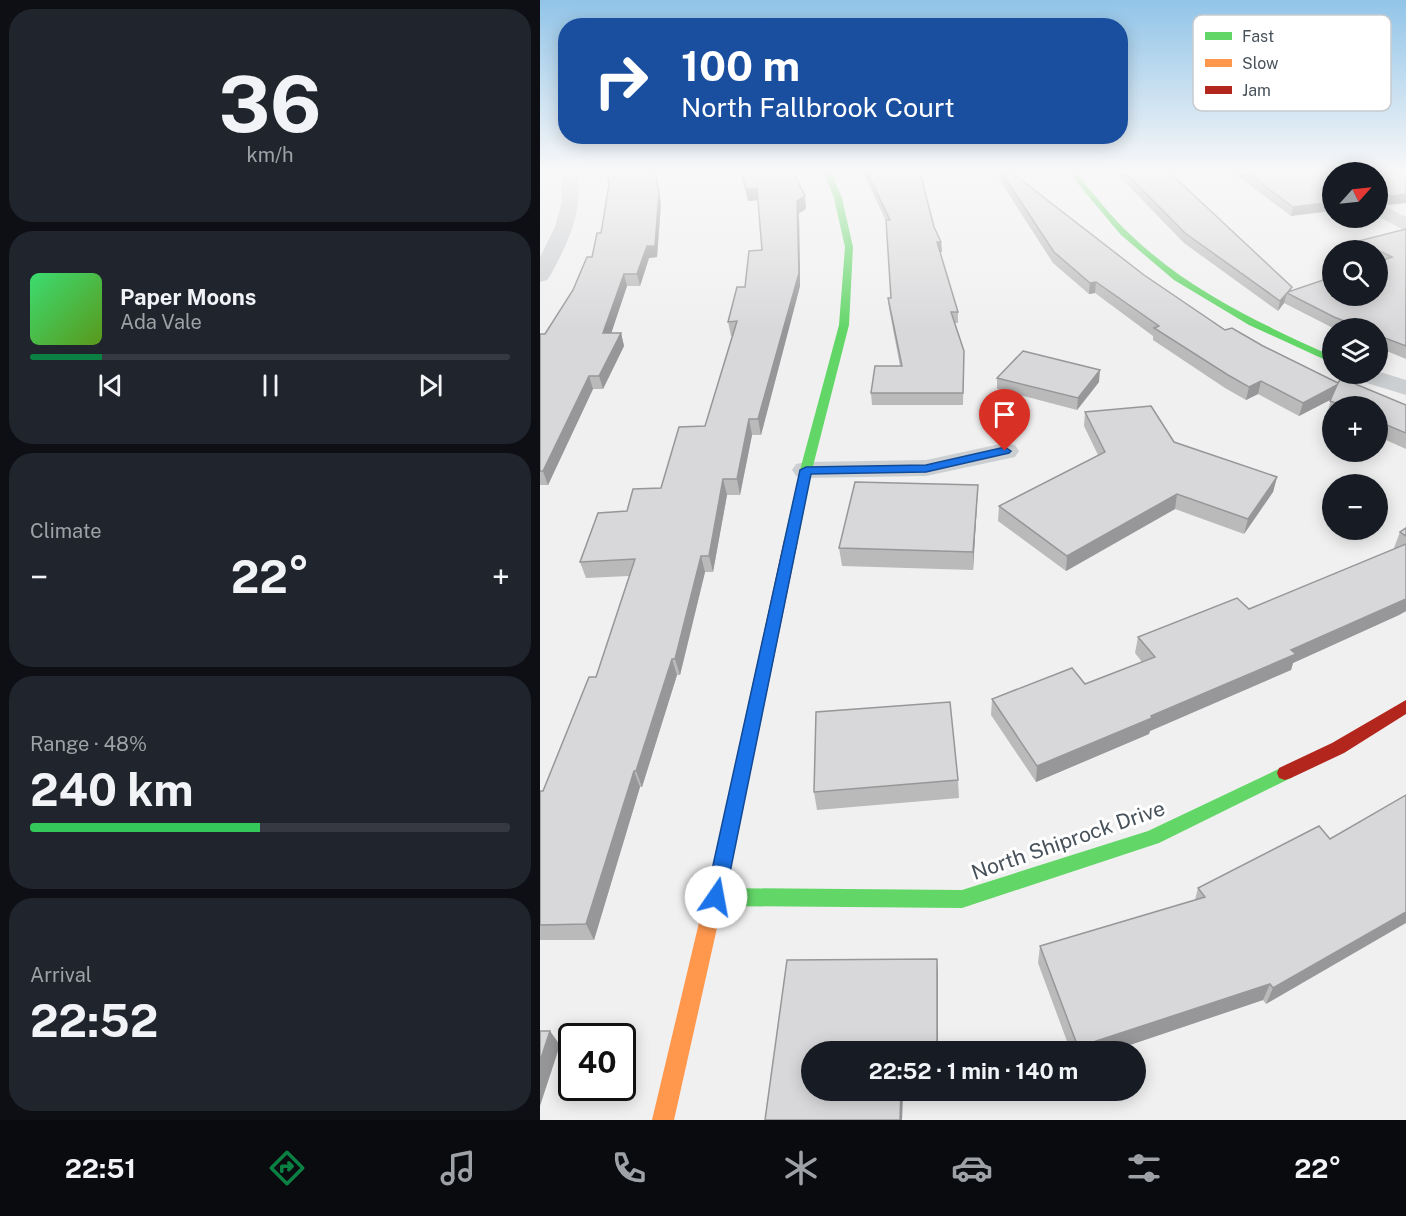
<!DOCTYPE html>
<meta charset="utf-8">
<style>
body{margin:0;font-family:"Public Sans",sans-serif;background:#20242c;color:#f1f3f6;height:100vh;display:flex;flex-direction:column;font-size:22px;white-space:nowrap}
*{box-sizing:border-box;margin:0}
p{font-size:20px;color:#9ea1a6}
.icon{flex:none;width:33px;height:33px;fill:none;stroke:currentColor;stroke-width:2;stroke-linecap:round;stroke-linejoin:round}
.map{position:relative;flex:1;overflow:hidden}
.panel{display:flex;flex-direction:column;gap:9px;padding:9px;background:#0d0f14;width:540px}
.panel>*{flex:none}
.banner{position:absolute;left:18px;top:18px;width:570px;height:126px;border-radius:24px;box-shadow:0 3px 15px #0003;background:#1a4fa0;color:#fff;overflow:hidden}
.needle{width:39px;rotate:63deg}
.buttons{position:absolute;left:782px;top:162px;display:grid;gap:12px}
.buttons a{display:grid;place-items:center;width:66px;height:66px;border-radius:50%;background:#171b24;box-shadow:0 3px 15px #0003;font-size:30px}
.speed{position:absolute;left:18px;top:1023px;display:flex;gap:12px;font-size:30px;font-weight:700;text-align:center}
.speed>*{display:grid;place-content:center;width:78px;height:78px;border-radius:50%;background:#171b24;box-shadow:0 3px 15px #0003;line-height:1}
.speed .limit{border:3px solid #111;border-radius:9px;background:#fff;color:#111}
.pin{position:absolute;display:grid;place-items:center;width:51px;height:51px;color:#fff;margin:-62px -26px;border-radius:50% 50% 50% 0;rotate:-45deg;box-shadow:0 0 6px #0007}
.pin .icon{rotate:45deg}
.me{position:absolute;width:66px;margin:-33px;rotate:12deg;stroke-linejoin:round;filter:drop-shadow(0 0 4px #0008)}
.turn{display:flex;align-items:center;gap:21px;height:126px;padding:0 24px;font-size:27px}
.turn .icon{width:78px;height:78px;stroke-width:2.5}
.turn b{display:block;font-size:42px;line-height:51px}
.big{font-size:45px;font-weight:700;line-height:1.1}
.panel .card{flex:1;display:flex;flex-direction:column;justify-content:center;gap:9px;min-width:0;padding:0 21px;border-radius:24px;background:#20242c}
.panel .dial{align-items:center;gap:0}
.dial b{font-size:78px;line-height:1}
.song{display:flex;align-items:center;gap:18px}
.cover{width:72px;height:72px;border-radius:9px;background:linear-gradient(135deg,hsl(140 70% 55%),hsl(90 70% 35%))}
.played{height:6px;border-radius:3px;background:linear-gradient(90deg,#0b8043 15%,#363941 15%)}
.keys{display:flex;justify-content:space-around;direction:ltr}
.heat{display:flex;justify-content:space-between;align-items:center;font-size:33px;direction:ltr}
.charge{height:9px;border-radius:4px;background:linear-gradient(90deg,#34c759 48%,#363941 0)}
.trip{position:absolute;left:261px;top:1041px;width:345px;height:60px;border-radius:30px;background:#171b24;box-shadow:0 3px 15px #0003;font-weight:700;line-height:60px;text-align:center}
.tab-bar{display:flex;height:96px;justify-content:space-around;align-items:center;background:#090b0e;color:#9ea1a6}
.tab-bar .icon{width:42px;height:42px}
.tab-bar .on{color:#0b8043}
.tab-bar b{font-size:27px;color:#f1f3f6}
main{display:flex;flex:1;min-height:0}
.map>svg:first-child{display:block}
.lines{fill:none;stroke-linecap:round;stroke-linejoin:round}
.street{fill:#cccfd1;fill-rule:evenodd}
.fast{fill:#63d668;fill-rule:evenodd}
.slow{fill:#ff974d;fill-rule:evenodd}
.jam{fill:#b3261e;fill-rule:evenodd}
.wall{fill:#bababb}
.shaded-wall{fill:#979799}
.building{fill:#d8d8da;stroke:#979799;stroke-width:1.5}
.route{fill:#1a73e8;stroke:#114b97;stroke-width:1.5}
.labels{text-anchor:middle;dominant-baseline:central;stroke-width:6;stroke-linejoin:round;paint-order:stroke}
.near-street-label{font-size:21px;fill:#48525b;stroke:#fff}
.key{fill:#fff;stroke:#c8cbce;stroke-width:1.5}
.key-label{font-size:16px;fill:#48525b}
</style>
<main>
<section class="panel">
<div class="card dial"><b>36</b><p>km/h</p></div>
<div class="card">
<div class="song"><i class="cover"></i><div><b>Paper Moons</b><p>Ada Vale</p></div></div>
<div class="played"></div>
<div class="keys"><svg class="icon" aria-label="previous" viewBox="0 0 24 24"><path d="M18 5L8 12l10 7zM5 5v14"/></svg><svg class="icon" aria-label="pause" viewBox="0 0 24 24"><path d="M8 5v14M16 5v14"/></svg><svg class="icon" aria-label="next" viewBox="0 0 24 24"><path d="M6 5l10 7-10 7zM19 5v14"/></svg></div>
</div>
<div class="card"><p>Climate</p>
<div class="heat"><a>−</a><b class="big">22°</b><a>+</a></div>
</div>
<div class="card"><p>Range · 48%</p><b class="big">240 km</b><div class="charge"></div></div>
<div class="card"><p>Arrival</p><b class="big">22:52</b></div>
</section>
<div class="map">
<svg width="866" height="1120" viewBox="0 0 866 1120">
<rect width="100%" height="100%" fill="#f1f0f0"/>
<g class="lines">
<g class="street">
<path d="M21 172H37C44 212 28 242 10 276L7 280 0 282V257L15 227 22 201Z"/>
<path d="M837 203 866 217V231L837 216Z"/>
<path d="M837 371 866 380V395L814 379 811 374H837Z"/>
<path d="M465 443 475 445 479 451 475 457 386 476 266 478 256 476 252 470 256 464 266 462 386 460Z"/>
</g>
<g class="fast">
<path d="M284 172H291L302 198 313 247 309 325 272 470 258 540 251 544 244 540 260 470 299 325 305 247 294 198Z"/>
<path d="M528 172H535C554 194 572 218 593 237 650 291 721 324 792 356V363L709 325 634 280 581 235Z"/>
<path d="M745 766 751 768 753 773 751 778 619 843 422 908 176 906 169 903 167 897 169 891 176 888 422 890 608 831Z"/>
</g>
<path class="slow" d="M187 835 193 837 196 843 134 1120H112L178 843 181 837Z"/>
<g class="jam">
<path d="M251 536 258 540 196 843 193 849 187 851 181 849 178 843 244 540Z"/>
<path d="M866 700V714L804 753 751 778 745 780 739 778 737 773 739 768 792 743Z"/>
</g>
</g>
<g class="wall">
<path d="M200 172H253L265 196 266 209 259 213 260 286 221 435H212L200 495H187L173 572H165L140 675H137L102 787H100L54 940H0V941V791H3L56 677 89 576 46 578 40 562 87 511 121 488 165 426 193 336H191L188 322 222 250 218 200 208 201Z"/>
<path d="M323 172H380L394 227 401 242 402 252H400L418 312V323H414L424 351 423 405H332L331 393 360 366 349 308 348 298H351L346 221Z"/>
<path d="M459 172H471L604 275 685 330 723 346 798 383 866 405V449L837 436V406H792V416L787 414 791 399 759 416 718 394 706 400 685 388 613 340V336L555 293 549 294 513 263 459 179Z"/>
<path d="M575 172H629L751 291 838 262 837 261V250H816L819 241 866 229V359L837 347V328H793L744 303 738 311 644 243Z"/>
<path d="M692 172H786L751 216Z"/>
<path d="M794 172H866L847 205 837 201V172Z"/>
<path d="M121 203 117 257 109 258 100 286H87L71 333H81L84 346 63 389H53L8 485H0V334H5L33 290 52 257 61 233Z"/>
<path d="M457 378 559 382 537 410 457 389Z"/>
<path d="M545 412 737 477 733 492 704 534 635 509 526 571 458 521 459 506 558 455 544 426Z"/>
<path d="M438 485 437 503 433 570 302 566 299 548Z"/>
<path d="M866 528V611L859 615 753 663 751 670 610 731 609 734 496 782 451 715 452 699 545 684 602 662 595 653 598 637 709 609 856 549 854 548 860 532Z"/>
<path d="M418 780 419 798 277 810 274 792Z"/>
<path d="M866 795 726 1004 723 1000 569 1052H531L498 963 500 946 655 900 658 888 790 839Z"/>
<path d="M397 959 398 975V1052H272V1090H363L362 1120H225L247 960Z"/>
</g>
<g class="shaded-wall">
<path d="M115 172 121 203 117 257 109 258 100 286 97 274Z"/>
<path d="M217 188 219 200 208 201 206 189Z"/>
<path d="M866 194V203L847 205 850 196Z"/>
<path d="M265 196 266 209 259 213 260 286 221 435 218 419 257 201Z"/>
<path d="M792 202V211L751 216 753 207Z"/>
<path d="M397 242H401L402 252H397Z"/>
<path d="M84 274 87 286 67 346 63 333Z"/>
<path d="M556 282 555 293 549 294 550 283Z"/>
<path d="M747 293 744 303 738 311 740 301Z"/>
<path d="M81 333 84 346 63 389 59 376Z"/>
<path d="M560 370 559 382 537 410 538 398Z"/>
<path d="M49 376 53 389 8 485 3 471Z"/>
<path d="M721 381 718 394 706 400 709 387Z"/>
<path d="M797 385 794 398 759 416 763 403Z"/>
<path d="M209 419 212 435 200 495 197 479Z"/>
<path d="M737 477 733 492 704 534 708 519Z"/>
<path d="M183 479 187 495 173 572 169 556Z"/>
<path d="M438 485 437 503 433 570V552Z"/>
<path d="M637 494 635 509 526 571 527 556Z"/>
<path d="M161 556 165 572 140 675 135 659Z"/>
<path d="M866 599V611L859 615 753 663 751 670 610 731 609 734 496 782 497 766 611 716 751 650Z"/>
<path d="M132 659 137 675 102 787 96 771Z"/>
<path d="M94 771 100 787 54 940 46 924Z"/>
<path d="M866 912V923L726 1004 733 988Z"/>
<path d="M397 959 398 975V1052H397Z"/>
<path d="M730 984 723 1000 569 1052H537L538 1047Z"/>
<path d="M10 1031 20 1045 0 1106V1061Z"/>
<path d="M361 1090H363L362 1120H360Z"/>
</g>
<g class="building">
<path d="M67 172H115L119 192 115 246H107L97 274H84L63 333H81L59 376H49L3 471H0V334H5L33 290 47 257H52L57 233H61L69 184Z"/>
<path d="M202 172H253L265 196 257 201 259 273 218 419H209L197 479H183L169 556H161L135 659H132L96 771H94L46 924 0 925V791H3L49 677H56L95 559 40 562 58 513 87 511 93 489 121 488 139 427 165 426 197 321 188 322 197 287H205L209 251 222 250 217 188 206 189Z"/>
<path d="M327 172H380L394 227 401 242H397L418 312H411L424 351 423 393H331L335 366H362L348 298H351L346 220H350Z"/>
<path d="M461 172H471L604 275 685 330 692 328 723 346 798 383 801 378 866 405V433L837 421V406H804L790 401 797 385 763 403 721 381 709 387 688 375 614 328 619 326 556 282 550 283 514 252Z"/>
<path d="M585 172H629L752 287 748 292 792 277V296H837V262L852 257 819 241 866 229V346L837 335V328H822L794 317 747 293 740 301 645 233Z"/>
<path d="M706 172H786L792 175V202L753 207Z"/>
<path d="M796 172H866V194L850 196 839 192 837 197V172Z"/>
<path d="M483 351 560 370 538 398 457 378Z"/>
<path d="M611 406 634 442 737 477 708 519 637 494 527 556 459 506 565 452 545 412Z"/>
<path d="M315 482 438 485 433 552 299 548Z"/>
<path d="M866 528V536L860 532Z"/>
<path d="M866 544V599L751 650 756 654 611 716 612 718 497 766 452 699 532 668 545 684 615 657 598 637 697 598 709 609Z"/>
<path d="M410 702 418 780 274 792 276 712Z"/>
<path d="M866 795V912L733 988 730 984 538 1047 500 946 665 897 658 888 779 826 790 839Z"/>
<path d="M397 959V1048H362V1052H272V1090H361L360 1120H225L247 960Z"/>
<path d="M0 1031H10L0 1061Z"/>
</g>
<linearGradient id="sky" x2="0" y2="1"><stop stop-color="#91c4e8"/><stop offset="0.52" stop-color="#f9f8f8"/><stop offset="1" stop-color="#f9f8f8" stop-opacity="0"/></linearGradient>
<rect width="866" height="329" fill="url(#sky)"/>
<path class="route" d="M465 447 471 451 469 453 386 472 271 474 185 897 182 903 176 906 169 903 166 897 260 470 266 467 386 465Z"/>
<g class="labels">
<g class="near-street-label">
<text transform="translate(528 840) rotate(-19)">North Shiprock Drive</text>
</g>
</g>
<rect x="653" y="15" width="198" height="96" rx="9" class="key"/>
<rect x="665" y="32" width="27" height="8" fill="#63d668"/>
<rect x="665" y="59" width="27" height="8" fill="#ff974d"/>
<rect x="665" y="86" width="27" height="8" fill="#b3261e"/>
<g class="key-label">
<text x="702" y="42">Fast</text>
<text x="702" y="69">Slow</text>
<text x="702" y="96">Jam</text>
</g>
</svg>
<div class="buttons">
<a><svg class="needle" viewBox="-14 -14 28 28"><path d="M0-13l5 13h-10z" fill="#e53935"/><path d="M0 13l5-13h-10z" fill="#9ea1a6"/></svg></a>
<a><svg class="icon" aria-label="search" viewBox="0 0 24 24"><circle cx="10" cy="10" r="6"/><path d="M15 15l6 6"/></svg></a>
<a><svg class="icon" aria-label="layers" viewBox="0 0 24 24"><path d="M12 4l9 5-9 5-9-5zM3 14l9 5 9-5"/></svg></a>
<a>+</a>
<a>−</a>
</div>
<div class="speed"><div class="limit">40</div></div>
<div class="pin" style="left:465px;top:451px;background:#d93025"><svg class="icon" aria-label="arrive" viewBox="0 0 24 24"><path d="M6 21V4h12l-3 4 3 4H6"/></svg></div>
<svg class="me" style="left:176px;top:897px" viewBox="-20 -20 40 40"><circle r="19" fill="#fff"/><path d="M0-13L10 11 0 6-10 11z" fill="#1a73e8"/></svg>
<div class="trip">22:52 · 1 min · 140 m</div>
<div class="banner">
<div class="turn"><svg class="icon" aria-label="right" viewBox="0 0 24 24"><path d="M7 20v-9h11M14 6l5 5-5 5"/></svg><div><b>100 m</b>North Fallbrook Court</div></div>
</div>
</div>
</main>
<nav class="tab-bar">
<b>22:51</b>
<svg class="icon on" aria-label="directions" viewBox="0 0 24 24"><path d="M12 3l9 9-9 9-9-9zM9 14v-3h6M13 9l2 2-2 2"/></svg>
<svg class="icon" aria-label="music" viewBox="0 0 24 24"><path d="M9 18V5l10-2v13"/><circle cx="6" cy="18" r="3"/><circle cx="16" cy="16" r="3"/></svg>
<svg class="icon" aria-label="phone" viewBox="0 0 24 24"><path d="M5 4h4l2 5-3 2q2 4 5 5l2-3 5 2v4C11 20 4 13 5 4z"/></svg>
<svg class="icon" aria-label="climate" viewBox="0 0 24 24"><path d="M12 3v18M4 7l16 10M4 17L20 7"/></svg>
<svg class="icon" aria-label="car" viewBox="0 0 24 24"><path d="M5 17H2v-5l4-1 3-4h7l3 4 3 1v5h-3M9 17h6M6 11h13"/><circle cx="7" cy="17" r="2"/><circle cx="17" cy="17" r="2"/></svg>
<svg class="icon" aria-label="filters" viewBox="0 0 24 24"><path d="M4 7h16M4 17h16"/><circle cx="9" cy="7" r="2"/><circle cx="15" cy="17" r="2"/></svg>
<b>22°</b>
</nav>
